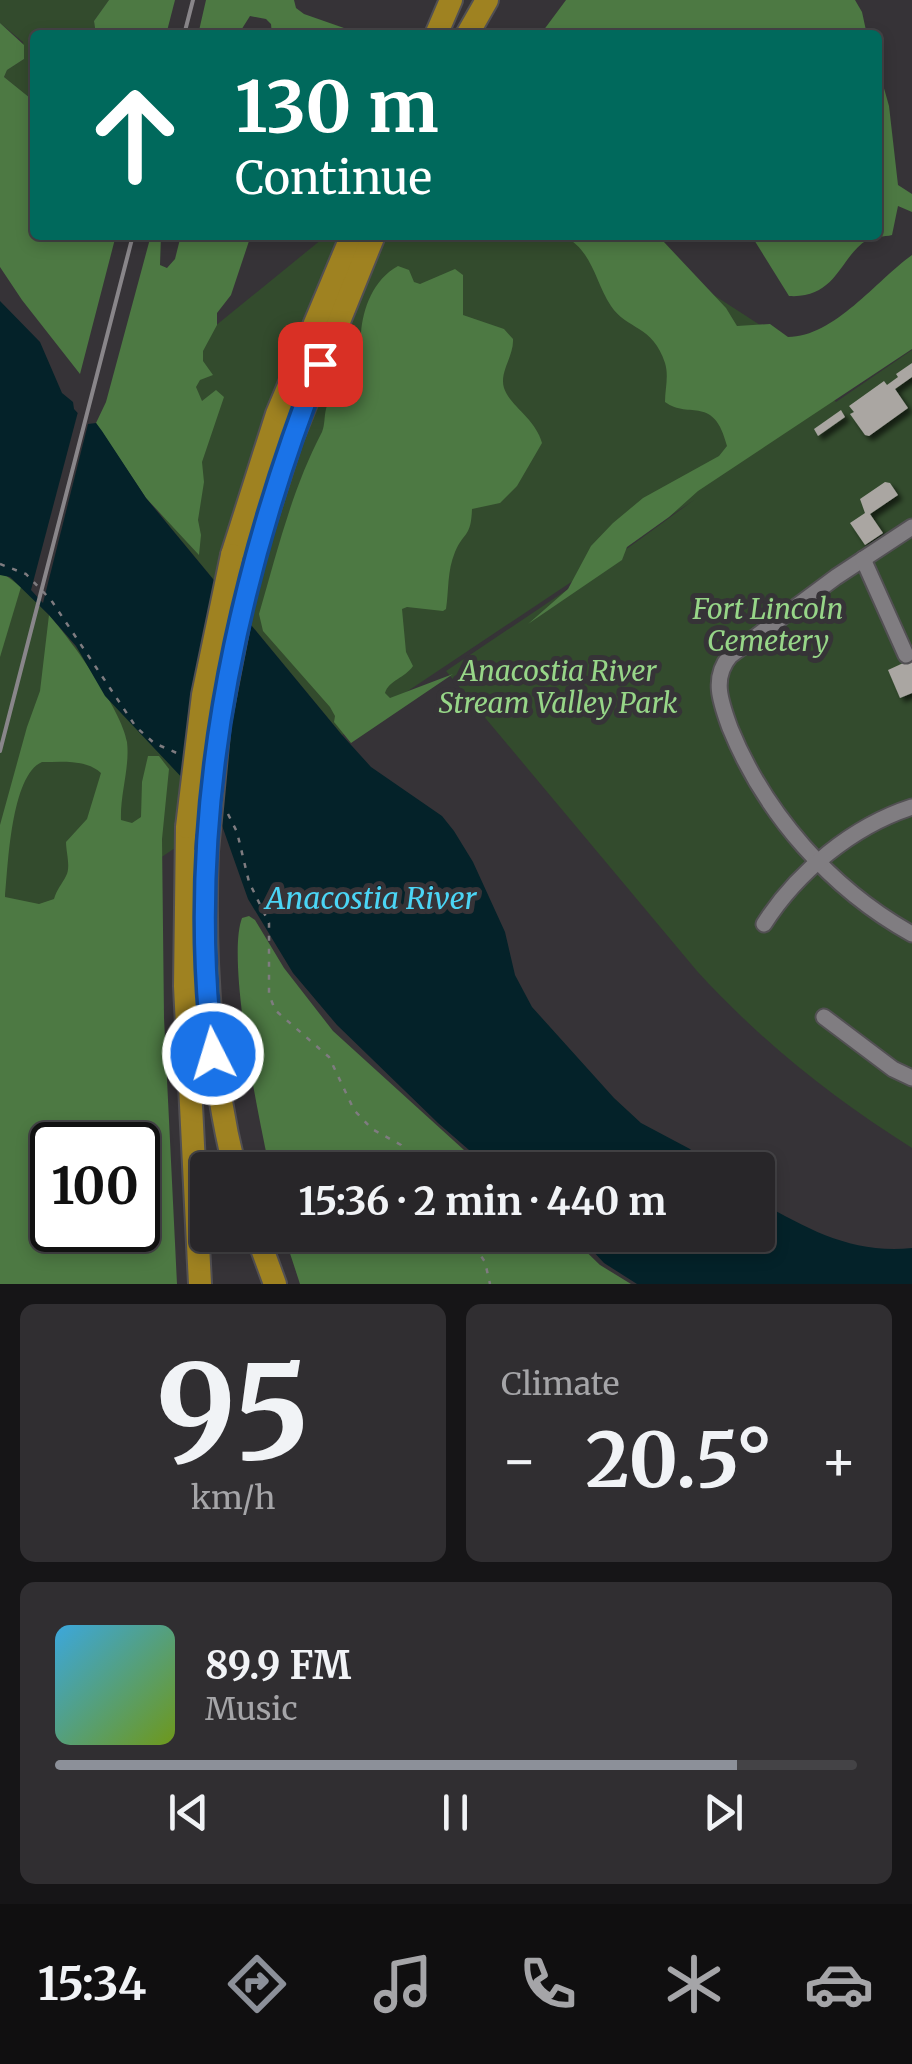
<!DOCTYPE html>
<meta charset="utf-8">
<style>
body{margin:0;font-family:Merriweather,serif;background:#302e31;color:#f1f3f6;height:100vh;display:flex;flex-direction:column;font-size:38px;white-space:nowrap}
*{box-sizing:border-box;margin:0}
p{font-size:32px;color:#a5a5a8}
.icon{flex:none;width:55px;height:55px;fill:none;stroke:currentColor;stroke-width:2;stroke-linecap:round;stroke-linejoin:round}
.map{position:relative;height:1284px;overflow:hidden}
.details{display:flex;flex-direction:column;gap:20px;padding:20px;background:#161517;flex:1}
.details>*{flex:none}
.banner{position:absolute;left:30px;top:30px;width:852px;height:210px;border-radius:10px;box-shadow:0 5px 15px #0003,0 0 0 2px #444346;background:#00695c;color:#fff;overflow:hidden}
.speed{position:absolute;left:30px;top:1122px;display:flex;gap:20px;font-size:50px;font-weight:700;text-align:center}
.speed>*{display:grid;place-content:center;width:130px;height:130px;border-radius:50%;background:#282629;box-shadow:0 5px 15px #0003,0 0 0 2px #444346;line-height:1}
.speed .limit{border:5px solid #111;border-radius:15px;background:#fff;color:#111}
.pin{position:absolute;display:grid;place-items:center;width:85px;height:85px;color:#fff;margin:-42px;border-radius:20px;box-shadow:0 5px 15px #0006}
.me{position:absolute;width:110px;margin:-55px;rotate:355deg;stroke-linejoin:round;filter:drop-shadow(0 0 8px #0008)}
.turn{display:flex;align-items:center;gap:35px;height:210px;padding:0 40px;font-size:45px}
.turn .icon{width:130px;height:130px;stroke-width:2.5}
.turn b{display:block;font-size:70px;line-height:85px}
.big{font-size:75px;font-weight:700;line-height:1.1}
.details .tile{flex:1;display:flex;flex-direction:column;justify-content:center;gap:15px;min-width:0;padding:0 35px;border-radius:15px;background:#302e31}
.details .dial{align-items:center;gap:0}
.dial b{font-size:130px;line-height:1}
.song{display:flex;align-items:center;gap:30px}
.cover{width:120px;height:120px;border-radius:15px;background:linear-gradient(135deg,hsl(200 70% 55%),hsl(80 70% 35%))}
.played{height:10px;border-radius:5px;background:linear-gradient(90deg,#8c9099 85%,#444346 85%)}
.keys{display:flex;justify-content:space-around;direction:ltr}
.heat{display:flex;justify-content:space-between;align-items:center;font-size:55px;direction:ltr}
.details .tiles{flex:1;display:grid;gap:20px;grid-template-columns:1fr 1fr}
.tile:last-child{grid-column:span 2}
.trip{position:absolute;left:190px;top:1152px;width:585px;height:100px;border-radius:10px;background:#282629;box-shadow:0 5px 15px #0003,0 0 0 2px #444346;font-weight:700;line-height:100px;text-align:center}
.tab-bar{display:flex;height:160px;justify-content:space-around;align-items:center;background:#100f10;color:#a5a5a8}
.tab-bar .icon{width:70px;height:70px}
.tab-bar .active{color:#8c9099}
.tab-bar b{font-size:45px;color:#f1f3f6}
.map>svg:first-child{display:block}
.green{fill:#334b2d}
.forest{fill:#4d7943;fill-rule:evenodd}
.water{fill:#042229}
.pier{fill:#363337}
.building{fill:#aaa6a2;filter:url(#shadow)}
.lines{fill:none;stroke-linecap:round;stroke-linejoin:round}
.minor-casing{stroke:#525053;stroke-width:19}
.highway-casing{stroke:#525053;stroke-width:26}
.path{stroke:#7f7c80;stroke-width:2.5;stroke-dasharray:5 8;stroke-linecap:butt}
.minor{stroke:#807d81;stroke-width:15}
.highway{stroke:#9f8221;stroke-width:22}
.rail{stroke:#89868a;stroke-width:4}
.highway-bridge-casing{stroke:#525053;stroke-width:26;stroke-linecap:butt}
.highway-bridge{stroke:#9f8221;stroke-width:22}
.route-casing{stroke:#114b97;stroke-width:25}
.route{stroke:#1a73e8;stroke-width:18}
.labels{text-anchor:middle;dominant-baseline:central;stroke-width:10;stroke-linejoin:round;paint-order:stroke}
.park-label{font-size:28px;font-style:italic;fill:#97d688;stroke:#363337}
.water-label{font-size:30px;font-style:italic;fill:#4bd5f5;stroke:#363337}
</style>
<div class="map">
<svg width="912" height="1284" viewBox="0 0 912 1284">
<defs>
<filter id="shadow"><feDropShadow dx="4.5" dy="4.5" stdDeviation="2.5" flood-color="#0009"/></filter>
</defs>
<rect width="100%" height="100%" fill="#363337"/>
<g class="green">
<path d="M0 0H109L94 21 96 35H35V102L4 77 7 70 24 59 23 42 0 23Z"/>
<path d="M327 235H621L760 325 836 402 912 350V1148C832 1098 761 1041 697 971L446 671 610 561 694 500 342 735 166 522 96 423Z"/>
<path d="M0 575 15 580 49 615 219 818 0 967Z"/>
</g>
<g class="forest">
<path d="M109 0H175L166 35H96L94 21Z"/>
<path d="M206 0H294L296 8 304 14 364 35H272L271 24 266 19 250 16 238 35H198Z"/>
<path d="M566 0H855L862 12 867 35H534L543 31Z"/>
<path d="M0 23 24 45V59L7 70 4 77 35 102V235H116L80 374 22 300 0 267Z"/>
<path d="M878 67 889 106 898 185 912 194V212L898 206 892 235C884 237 874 236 867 240 840 256 837 299 789 296L751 235H878Z"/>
<path d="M151 235H161L160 265 167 268 175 259 181 235H251L231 295 217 313V325L203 351V361L213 375 200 380 196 387 202 401 216 390 224 397 202 462 204 482 198 520 201 535 199 555 146 498 96 423 106 402Z"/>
<path d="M562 235H619L631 241H663L726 308 737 326 770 324 788 337C834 337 877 280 912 255V349L698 491 669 517 627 547 622 560 528 624 568 589 591 546 613 523 643 498 719 456 727 446C714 394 690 420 665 402 665 389 669 376 665 363 653 325 627 330 611 306 594 280 593 250 562 235Z"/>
<path d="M398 266 409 270 414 282 420 284 455 269 463 275V315L504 329 513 339C514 356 499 372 504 388 510 406 536 419 542 443L517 486 500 503 472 509C471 538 464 531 455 552 447 571 449 590 446 609L443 611 407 607 402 609 406 652 413 666C405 678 389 680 385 693L390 698 453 674 351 743 334 722 335 716 330 707 263 631 259 614C277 552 292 489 322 432 325 425 324 417 326 409 334 384 341 351 361 333 363 308 373 280 398 266Z"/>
<path d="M4 574 21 587 0 657V575Z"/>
<path d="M49 615C71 640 122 710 127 742 130 767 120 794 121 820L132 823 141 817 142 782 148 756H159L169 769 162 839 164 1018 177 1284H0V825L27 727 40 691ZM42 762C62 762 86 759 101 773L87 819 66 842C66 852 71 868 66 876 62 884 57 889 54 899L39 904 5 897C8 866 11 775 42 762ZM52 1145H138V1230H52Z"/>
<path d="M249 916 255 920 284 968 333 1031 486 1170H270C259 1119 226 961 242 918Z"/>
<path d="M284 1235H569L600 1265 631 1284H300Z"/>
</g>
<g class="water">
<path d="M0 301 40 342 62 393 73 402 74 409 88 424 96 423 102 431 146 498 342 735 371 767 442 816 454 831 473 862 505 932 515 975 532 1007 614 1098 641 1123 690 1149 709 1170H492L438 1123 337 1025 293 973 248 899 219 817 105 696 76 646 49 615 10 577 0 575Z"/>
<path d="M758 1201C808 1229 851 1254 912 1248V1284H637L604 1263 578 1235H758Z"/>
</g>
<path class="pier" d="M79 408 89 420 43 603 31 590Z"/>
<g class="building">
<path d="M912 363V377L895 389 908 408 869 436 865 435 850 414 854 412 849 406 884 381 887 385 898 377 896 374Z"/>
<path d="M841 410 845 417 818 436 814 429Z"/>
<path d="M885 482 890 483 898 495 870 514 883 533 865 545 850 523 865 513 860 499Z"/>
<path d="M912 659V693L900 698 888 670Z"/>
</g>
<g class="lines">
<defs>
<g id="minor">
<path d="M912 527 836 577 730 656C711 678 721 703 730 728 765 814 831 889 912 934"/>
<path d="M863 559 906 655"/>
<path d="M764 924C797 872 853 826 912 807"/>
<path d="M824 1017 893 1069 912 1078"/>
</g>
<g id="highway">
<path d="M436 35 451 0"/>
<path d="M467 35 487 0"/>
<path d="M232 555 277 414 352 235"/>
<path d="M248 574 291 440 374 235"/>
<path d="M187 827 185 986 200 1284"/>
<path d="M207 851C203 959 209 1065 235 1170"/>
<path d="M257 1235 275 1284"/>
</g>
</defs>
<use href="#minor" class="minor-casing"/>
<use href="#highway" class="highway-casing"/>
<g class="path">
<path d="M0 564 26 574 51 600 136 727 154 743 179 754"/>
<path d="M228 814 237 832 249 882 269 923V994L275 1010 329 1057 354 1110 372 1129 401 1145 413 1170"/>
<path d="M467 1235 485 1262 490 1284"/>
</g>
<use href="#minor" class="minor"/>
<use href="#highway" class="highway"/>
<g class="rail">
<path d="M184 35 193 0"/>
<path d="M0 751 133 235"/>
</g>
<defs>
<g id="highway-bridge">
<path d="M187 827 203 695 232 555"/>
<path d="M207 851 219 723 248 574"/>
</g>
</defs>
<use href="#highway-bridge" class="highway-bridge-casing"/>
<use href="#highway-bridge" class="highway-bridge"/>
</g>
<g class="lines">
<defs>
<path id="route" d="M213 1054C184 817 234 583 320 364"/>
</defs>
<use href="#route" class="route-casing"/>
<use href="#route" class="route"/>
</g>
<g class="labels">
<g class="park-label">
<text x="768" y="609">Fort Lincoln<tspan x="768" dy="32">Cemetery</tspan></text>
<text x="558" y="671">Anacostia River<tspan x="558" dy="32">Stream Valley Park</tspan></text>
</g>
<g class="water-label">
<text x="371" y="898">Anacostia River</text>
</g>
</g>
</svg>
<div class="speed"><div class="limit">100</div></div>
<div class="pin" style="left:320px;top:364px;background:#d93025"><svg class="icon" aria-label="arrive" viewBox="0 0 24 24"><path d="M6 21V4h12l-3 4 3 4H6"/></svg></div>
<svg class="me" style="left:213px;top:1054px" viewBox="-20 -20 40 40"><circle r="17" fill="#1a73e8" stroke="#fff" stroke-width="3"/><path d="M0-11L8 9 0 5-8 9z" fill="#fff"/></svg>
<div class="trip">15:36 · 2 min · 440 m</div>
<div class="banner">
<div class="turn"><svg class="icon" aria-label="ahead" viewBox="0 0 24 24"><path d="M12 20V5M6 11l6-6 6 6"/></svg><div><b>130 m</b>Continue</div></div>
</div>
</div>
<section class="details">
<div class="tiles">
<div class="tile dial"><b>95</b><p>km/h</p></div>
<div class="tile"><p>Climate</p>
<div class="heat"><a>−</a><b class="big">20.5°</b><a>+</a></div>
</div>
<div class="tile">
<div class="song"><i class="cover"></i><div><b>89.9 FM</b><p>Music</p></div></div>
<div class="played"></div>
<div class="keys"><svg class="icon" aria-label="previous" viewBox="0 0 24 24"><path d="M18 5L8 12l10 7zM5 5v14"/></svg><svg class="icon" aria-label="pause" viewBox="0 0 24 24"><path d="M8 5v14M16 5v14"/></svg><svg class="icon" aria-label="next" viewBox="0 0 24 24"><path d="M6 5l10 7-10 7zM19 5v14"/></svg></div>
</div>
</div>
</section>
<nav class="tab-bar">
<b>15:34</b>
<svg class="icon active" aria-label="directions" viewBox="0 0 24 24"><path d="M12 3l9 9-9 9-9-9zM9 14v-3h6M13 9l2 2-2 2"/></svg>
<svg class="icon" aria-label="music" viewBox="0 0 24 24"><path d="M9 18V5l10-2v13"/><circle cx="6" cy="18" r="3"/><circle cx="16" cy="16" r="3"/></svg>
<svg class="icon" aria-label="phone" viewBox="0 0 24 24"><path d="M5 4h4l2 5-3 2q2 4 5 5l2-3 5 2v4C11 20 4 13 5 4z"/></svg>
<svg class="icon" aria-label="climate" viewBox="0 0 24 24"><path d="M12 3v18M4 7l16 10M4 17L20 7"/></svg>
<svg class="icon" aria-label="car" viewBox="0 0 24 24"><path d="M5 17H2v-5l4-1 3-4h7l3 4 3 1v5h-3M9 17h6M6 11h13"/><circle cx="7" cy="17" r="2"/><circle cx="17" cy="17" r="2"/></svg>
</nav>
